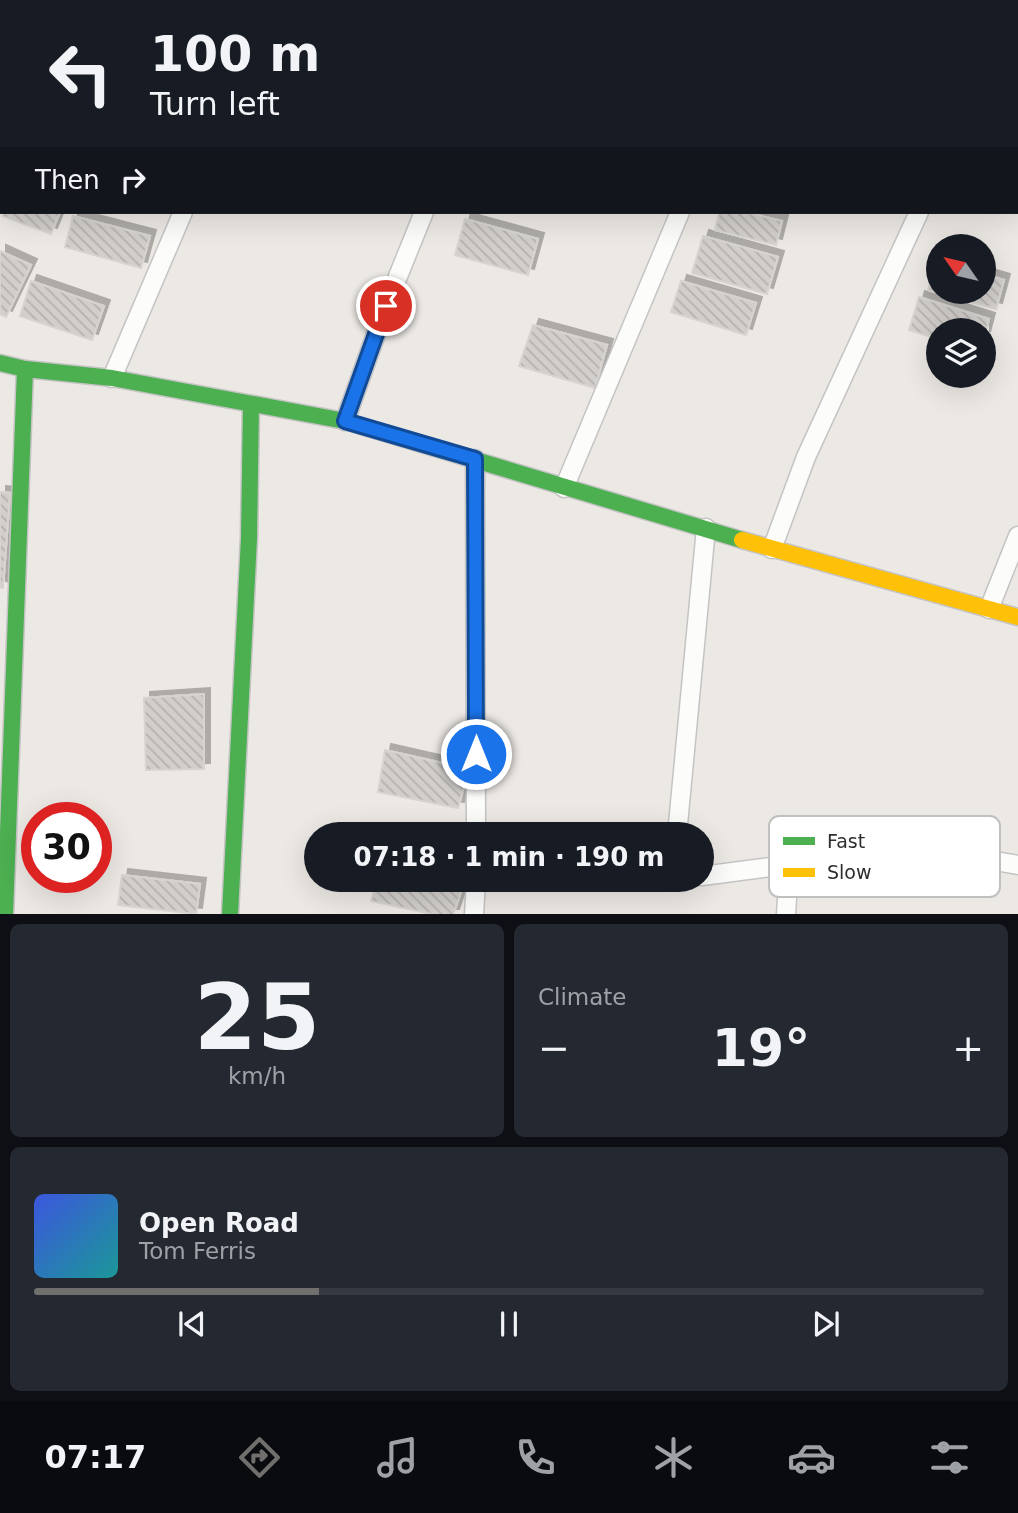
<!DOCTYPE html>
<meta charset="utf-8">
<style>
body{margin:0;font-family:"DejaVu Sans",sans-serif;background:#242831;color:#f1f3f6;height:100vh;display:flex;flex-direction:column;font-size:26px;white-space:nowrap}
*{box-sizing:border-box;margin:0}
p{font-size:23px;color:#9ea1a6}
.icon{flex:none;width:38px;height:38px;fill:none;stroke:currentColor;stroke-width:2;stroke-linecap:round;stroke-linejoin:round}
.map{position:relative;height:914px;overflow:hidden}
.details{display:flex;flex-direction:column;gap:10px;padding:10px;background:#0d0f14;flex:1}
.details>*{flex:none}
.top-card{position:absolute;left:0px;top:0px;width:1018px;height:214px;box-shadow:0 7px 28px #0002;background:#171b24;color:#f1f3f6;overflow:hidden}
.needle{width:46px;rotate:304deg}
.buttons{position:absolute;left:926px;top:234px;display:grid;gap:14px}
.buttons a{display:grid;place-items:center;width:70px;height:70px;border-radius:50%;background:#171b24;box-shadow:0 7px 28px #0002;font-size:35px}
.speed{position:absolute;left:21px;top:802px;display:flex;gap:14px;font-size:35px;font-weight:700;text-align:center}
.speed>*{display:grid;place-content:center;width:91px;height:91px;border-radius:50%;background:#171b24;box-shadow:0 7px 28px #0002;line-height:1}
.speed .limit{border:10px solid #d22;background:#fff;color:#111}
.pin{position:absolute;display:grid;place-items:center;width:60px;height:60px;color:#fff;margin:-30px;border:4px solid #fff;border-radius:50%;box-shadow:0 2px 7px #0007}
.me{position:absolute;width:77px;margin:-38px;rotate:0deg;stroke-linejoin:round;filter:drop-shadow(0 0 5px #0008)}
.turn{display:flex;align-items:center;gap:24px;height:147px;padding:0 35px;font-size:32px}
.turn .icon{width:91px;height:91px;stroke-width:2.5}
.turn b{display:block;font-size:49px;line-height:60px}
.then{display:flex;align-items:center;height:66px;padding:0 35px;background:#0003;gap:14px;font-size:26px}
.big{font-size:52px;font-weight:700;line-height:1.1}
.details .tile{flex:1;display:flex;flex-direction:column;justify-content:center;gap:10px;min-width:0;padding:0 24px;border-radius:10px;background:#242831}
.details .dial{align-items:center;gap:0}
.dial b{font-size:91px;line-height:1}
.song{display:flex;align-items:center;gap:21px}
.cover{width:84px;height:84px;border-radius:10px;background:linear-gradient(135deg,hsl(230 70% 55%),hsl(180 70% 35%))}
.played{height:7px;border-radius:4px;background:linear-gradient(90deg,#706f6e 30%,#363941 30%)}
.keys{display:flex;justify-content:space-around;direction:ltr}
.heat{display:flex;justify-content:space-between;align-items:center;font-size:38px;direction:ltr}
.details .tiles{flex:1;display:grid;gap:10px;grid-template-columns:1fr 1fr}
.tile:last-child{grid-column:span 2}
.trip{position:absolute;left:304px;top:822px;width:410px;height:70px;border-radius:35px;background:#171b24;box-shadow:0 7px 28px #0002;font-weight:700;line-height:70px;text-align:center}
.tabs{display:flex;height:112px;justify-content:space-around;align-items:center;background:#090b0e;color:#9ea1a6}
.tabs .icon{width:49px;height:49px}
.tabs .selected{color:#706f6e}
.tabs b{font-size:32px;color:#f1f3f6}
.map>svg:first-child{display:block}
.building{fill:url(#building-back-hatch);stroke:#d7d4d0;stroke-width:2;filter:url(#shadow)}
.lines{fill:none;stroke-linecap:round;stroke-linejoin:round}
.street-casing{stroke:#c5c4c5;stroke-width:21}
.fast-casing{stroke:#c5c4c5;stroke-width:19}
.slow-casing{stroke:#c5c4c5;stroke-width:19}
.street{stroke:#fcfcfb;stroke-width:18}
.fast{stroke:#4caf50;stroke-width:16}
.slow{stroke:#ffc107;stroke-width:16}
.route-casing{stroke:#114b97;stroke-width:18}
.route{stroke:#1a73e8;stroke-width:12}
.key{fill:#fff;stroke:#c0c0c0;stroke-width:2}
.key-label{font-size:19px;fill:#2e2e2e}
</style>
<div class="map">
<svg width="1018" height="915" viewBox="0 0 1018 915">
<defs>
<pattern id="building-back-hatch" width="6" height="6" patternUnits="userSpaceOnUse" patternTransform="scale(1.75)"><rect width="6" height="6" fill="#d1cecb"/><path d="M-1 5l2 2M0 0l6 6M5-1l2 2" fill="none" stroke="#b4b1af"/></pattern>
<filter id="shadow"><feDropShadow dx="6" dy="-6" stdDeviation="0" flood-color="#0004"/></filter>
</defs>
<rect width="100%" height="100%" fill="#ece8e4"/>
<g class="building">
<path d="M187 0H239V2Z"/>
<path d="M811 0H854L862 2H810Z"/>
<path d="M4 212H60L51 234 2 216Z"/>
<path d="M719 212H745L782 221 776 245 715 230Z"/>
<path d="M73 216 150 236 141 268 65 247Z"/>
<path d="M465 219 538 239 528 275 455 255Z"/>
<path d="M703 236 778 257 767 294 692 273Z"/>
<path d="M0 251 31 265 6 317 0 314Z"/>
<path d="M936 261 938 262V292H984V274L1004 280 996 309 928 290Z"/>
<path d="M31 281 104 306 92 340 20 316Z"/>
<path d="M681 281 756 303 746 335 671 312Z"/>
<path d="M919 297 989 319 984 338V331H938V339L909 330Z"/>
<path d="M533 325 607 345 595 388 519 366Z"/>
<path d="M0 492 10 493 3 588 0 587Z"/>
<path d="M204 694V769L146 770 144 698Z"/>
<path d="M385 750 469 769 458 808 378 792Z"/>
<path d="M122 875 200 884 196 914 118 905Z"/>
<path d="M377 880H465L453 915H436L371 901Z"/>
</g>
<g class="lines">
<defs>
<g id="street">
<path d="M26 2 27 0"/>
<path d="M280 2V0"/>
<path d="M517 2V0"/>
<path d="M765 2 766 0"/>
<path d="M1001 2 1002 0"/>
<path d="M0 63 2 59"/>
<path d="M112 378 183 212"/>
<path d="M345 421 386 306 424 212"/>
<path d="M475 459 476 835"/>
<path d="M564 488 680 212"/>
<path d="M772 549 806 457 919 212"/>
<path d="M989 609 1018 536"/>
<path d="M677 835 706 528"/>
<path d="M702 876 863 855 971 857 1018 865"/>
<path d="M474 915 476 880"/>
<path d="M786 915 789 865"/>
</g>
<g id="fast">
<path d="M0 363 25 369 112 378 345 421 742 540"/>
<path d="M5 915 25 369"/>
<path d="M230 915 249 538 251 404"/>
</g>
<path id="slow" d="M742 540 1018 617"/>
</defs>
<use href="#street" class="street-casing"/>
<use href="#fast" class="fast-casing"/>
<use href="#slow" class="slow-casing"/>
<use href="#street" class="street"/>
<use href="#fast" class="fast"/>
<use href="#slow" class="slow"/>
</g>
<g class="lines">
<defs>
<path id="route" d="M386 306 345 421 475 459 476 754"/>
</defs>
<use href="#route" class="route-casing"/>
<use href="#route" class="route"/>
</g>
<rect x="769" y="816" width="231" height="81" rx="10" class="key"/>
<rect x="783" y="837" width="32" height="8" fill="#4caf50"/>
<rect x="783" y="868" width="32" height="9" fill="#ffc107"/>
<g class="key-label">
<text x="827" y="848">Fast</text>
<text x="827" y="879">Slow</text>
</g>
</svg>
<div class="buttons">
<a><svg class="needle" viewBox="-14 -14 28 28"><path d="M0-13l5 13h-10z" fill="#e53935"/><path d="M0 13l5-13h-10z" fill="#9ea1a6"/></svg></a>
<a><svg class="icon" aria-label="layers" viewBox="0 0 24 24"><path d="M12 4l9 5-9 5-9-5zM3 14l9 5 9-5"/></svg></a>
</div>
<div class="speed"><div class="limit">30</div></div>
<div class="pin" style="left:386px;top:306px;background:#d93025"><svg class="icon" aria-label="arrive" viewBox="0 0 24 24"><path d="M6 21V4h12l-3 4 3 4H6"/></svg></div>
<svg class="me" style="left:476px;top:754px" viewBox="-20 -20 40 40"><circle r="17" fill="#1a73e8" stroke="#fff" stroke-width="3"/><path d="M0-11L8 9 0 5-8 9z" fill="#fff"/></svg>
<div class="trip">07:18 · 1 min · 190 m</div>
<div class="top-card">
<div class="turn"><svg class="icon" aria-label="left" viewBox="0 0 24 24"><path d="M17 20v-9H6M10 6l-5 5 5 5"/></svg><div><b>100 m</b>Turn left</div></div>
<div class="then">Then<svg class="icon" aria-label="right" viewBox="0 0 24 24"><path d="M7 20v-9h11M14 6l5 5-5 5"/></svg></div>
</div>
</div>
<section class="details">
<div class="tiles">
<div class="tile dial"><b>25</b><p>km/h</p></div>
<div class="tile"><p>Climate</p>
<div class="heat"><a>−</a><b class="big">19°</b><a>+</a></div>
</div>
<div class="tile">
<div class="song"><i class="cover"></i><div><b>Open Road</b><p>Tom Ferris</p></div></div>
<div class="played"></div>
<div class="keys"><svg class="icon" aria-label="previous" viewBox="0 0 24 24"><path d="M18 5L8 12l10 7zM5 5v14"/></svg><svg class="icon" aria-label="pause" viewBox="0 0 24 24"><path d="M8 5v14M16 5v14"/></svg><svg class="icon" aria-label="next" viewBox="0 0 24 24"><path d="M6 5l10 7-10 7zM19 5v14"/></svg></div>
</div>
</div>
</section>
<nav class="tabs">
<b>07:17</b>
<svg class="icon selected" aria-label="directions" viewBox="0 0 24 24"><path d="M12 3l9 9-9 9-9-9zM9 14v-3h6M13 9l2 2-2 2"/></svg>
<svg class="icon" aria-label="music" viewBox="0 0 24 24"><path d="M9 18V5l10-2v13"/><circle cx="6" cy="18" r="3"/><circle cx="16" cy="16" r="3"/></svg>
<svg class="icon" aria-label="phone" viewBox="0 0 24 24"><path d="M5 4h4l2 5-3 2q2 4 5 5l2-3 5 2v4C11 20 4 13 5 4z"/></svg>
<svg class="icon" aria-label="climate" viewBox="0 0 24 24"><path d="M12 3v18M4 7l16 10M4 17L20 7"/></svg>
<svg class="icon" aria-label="car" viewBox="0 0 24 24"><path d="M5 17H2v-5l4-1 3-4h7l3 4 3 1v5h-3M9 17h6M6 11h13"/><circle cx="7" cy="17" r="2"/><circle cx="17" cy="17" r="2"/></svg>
<svg class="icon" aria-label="filters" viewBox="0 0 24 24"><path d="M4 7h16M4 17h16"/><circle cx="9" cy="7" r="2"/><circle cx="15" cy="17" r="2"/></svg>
</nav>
